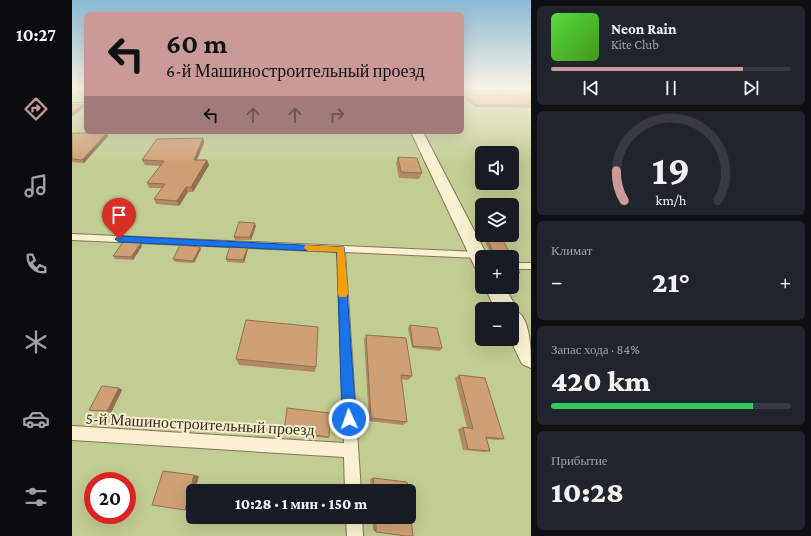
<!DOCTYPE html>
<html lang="ru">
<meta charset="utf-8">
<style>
body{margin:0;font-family:"Crimson Pro",serif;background:#20242c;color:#f1f3f6;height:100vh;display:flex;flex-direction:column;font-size:15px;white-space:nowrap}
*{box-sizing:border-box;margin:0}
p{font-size:13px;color:#9ea1a6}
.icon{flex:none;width:22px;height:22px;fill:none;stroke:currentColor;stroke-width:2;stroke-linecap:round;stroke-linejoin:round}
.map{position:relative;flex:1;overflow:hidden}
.drawer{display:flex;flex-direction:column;gap:6px;padding:6px;background:#0d0f14;width:280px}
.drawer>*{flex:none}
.top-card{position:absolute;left:12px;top:12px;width:380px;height:122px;border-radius:6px;box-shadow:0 4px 16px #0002;background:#c99a98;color:#111;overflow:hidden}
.fabs{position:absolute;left:403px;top:146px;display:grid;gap:8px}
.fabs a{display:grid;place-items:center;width:44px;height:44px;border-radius:6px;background:#171b24;box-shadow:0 4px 16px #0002;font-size:20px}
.speed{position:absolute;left:12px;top:472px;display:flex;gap:8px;font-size:20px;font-weight:700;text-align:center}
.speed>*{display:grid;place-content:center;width:52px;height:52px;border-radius:50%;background:#171b24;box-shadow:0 4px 16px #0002;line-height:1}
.speed .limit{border:6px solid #d22;background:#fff;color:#111}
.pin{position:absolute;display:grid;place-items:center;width:34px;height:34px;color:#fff;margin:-41px -17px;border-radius:50% 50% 50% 0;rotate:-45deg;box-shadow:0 0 4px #0007}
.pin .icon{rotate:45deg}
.me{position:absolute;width:44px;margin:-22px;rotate:357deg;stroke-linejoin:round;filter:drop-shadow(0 0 3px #0008)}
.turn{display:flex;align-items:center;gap:14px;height:84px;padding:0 16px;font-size:18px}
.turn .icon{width:52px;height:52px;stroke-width:2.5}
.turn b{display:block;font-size:28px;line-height:34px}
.lanes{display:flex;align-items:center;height:38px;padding:0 16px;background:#0003;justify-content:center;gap:20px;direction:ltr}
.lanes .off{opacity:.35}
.big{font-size:30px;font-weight:800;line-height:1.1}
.drawer .widget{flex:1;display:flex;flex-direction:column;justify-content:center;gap:6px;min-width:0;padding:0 14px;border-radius:6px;background:#20242c}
.drawer .dial{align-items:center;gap:0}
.dial svg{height:104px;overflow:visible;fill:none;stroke:#363941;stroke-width:7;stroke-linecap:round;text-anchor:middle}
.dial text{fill:#f1f3f6;stroke:none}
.song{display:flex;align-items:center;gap:12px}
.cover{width:48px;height:48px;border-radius:6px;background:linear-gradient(135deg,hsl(110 70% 55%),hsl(100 70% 35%))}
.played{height:4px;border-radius:2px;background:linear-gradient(90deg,#c99a98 80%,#363941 80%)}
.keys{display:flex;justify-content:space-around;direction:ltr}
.heat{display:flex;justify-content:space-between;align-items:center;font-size:22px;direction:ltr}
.charge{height:6px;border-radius:3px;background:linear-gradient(90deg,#34c759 84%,#363941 0)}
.trip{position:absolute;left:114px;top:484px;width:230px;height:40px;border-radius:6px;background:#171b24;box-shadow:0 4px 16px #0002;font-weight:800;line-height:40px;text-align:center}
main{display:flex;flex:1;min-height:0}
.tabs{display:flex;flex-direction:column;width:72px;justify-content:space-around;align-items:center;background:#090b0e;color:#9ea1a6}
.tabs .icon{width:28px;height:28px}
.tabs .on{color:#c99a98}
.tabs b{font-size:18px;color:#f1f3f6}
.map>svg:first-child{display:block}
.green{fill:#c2cd93;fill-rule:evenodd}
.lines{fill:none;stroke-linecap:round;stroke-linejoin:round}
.service-casing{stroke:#887557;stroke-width:2}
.minor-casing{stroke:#887557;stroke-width:2}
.service{fill:#faf1d2;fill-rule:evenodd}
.minor{fill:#faf1d2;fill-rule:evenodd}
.wall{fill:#b18a64}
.shaded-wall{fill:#907051}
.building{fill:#cea074;stroke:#907051}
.route{fill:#1a73e8;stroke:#114b97}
.slow{fill:#f59e0b}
.labels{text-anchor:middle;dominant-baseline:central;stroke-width:4;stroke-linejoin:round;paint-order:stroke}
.near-street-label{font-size:16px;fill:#372b1c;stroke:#f6eecf}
</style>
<main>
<nav class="tabs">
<b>10:27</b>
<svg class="icon on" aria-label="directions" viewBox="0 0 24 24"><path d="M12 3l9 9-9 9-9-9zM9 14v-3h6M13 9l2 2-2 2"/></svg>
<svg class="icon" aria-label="music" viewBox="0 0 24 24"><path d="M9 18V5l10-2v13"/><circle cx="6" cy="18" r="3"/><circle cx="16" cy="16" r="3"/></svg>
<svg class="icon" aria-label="phone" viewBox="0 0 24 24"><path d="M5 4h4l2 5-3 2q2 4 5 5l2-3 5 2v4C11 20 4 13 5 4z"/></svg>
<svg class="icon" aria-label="climate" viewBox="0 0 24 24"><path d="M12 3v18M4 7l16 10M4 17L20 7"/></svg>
<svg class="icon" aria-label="car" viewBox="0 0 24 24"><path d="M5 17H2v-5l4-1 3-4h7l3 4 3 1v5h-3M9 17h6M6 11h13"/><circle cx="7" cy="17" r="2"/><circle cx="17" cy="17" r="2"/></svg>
<svg class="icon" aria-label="filters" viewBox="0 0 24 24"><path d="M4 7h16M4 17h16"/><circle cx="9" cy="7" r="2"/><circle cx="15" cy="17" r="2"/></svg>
</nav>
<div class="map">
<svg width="459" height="536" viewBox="0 0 459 536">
<rect width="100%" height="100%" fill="#efe4bf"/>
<path class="green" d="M0 88H14V132H390V88H459V536H0ZM410 153H440V183H410ZM410 205H440V235H410ZM410 257H440V287H410ZM410 309H440V339H410ZM21 481H55V515H21ZM121 491H337V517H121Z"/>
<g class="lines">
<defs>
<g id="service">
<path d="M7 88H12L0 95V92Z"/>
<path d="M390 94 459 95V97L390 96Z"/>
<rect x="0" y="103" width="14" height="2"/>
<path d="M0 234 406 252 410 255 406 258 273 252 289 491H273L272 457 0 440V426L272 443 265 252 0 240Z"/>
<rect x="440" y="263" width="19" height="6"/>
<path d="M274 517H290L291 536H275Z"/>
</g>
<g id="minor">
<path d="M339 132H351L416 257H410V270L403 268 401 263Z"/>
<path d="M413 287H433L445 309 444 311C459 318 459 352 459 368L450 364 438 339H440V309H423Z"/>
</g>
</defs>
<use href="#service" class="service-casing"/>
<use href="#minor" class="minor-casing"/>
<use href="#service" class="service"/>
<use href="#minor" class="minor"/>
</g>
<g class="wall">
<path d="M390 88H459V94L390 92Z"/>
<path d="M393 95 459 96V108L403 107 392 98Z"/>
<path d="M0 133 36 136 12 163 0 162Z"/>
<path d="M131 138 132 143 125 160H135L137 165 121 192H116L107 206 84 204 82 199 90 188H77L75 183 89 166 73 165 70 160Z"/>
<path d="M326 157 350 173 347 179 327 178 324 163Z"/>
<path d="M410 220V235H428L440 257H420L405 224 407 221Z"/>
<path d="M184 226 179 240H163L162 237Z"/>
<path d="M70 246 61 260 43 259 41 256Z"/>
<path d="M129 249 122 263 103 262 101 259Z"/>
<path d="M176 249 172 263 155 262 154 259Z"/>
<path d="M440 258 442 267 448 273 445 275H440Z"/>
<path d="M338 325 370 348 368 351 340 348 336 328Z"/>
<path d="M294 335 340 376 336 380 329 379 335 422 331 425 297 421 292 339Z"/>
<path d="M164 359 244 367 243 372 167 365Z"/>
<path d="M387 375 432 439 426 440 414 439 418 451 412 452 391 450 386 429 391 427 395 428 383 378Z"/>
<path d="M47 388 50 390 39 413 21 411 17 410Z"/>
<path d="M212 431 257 437 256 438 213 434Z"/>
<path d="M301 478 336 491H299L298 479Z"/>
<path d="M300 517H337L304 532 301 530Z"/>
</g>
<g class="shaded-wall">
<path d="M11 104 13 106 0 117V113Z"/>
<path d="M35 133 36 136 12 163 10 160Z"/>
<path d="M131 138 132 143 123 164 122 160Z"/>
<path d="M135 160 137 165 121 192 119 187Z"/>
<path d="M114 187 116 192 107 206 105 201Z"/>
<path d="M183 223 184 226 179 240 178 237Z"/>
<path d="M69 243 70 246 61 260 59 257Z"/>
<path d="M128 247 129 249 122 263 121 261Z"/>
<path d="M176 247V249L172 263 171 260Z"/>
<path d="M47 388 50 390 39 413 35 411Z"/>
<path d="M122 475 127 476 123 491H121V498L118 509 113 510Z"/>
</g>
<g class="building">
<path d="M390 88H459V91L391 90 390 91Z"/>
<path d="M393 95 459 96V99H458L459 100V105H404Z"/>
<path d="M0 104H11L0 113Z"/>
<path d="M0 133H35L10 160 0 159Z"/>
<path d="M131 138 122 160H135L119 187H114L105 201 82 199 93 184 75 183 92 161 70 160 85 139Z"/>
<path d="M326 157 345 158 350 173 329 172Z"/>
<path d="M410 220V228L407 221Z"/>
<path d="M167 222 183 223 178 237H162Z"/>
<path d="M413 235H428L440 257H424Z"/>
<path d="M51 242 69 243 59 257 41 256Z"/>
<path d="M108 245 128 247 121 261 101 259Z"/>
<path d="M158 246 176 247 171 260 154 259Z"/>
<path d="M440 258 441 260 442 267 445 268 448 273 440 272Z"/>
<path d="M174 320 246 327 244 367 164 359Z"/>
<path d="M338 325 365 328 370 348 341 346Z"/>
<path d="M294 335 334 338 340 376 329 375 335 422 299 418Z"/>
<path d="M387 375 413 378 432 439 414 437 418 451 396 449 391 427 401 429Z"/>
<path d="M30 386 47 388 35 411 17 410Z"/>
<path d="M215 408 258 413 257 437 212 431Z"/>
<path d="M91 471 122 475 113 510 80 505Z"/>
<path d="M301 478 335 482 336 491H302Z"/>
<path d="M219 487 249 491H218Z"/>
<path d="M337 499 341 536H334L304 532V517H337Z"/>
<path d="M225 517H253V521Z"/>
</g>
<linearGradient id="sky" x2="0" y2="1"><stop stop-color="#8cb9d6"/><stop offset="0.54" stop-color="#f8f3e2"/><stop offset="1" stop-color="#f8f3e2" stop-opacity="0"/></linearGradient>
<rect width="459" height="163" fill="url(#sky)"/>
<path class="route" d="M47 236 272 247 284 419 282 424 277 426 272 424 270 419 265 252 47 242 43 239Z"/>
<path class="slow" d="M233 245 272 247 276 294 274 297H267L266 294 265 252 236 251 232 248Z"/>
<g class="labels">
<g class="near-street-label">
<text transform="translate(128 424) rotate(3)">5-й Машиностроительный проезд</text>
</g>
</g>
</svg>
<div class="fabs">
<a><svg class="icon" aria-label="sound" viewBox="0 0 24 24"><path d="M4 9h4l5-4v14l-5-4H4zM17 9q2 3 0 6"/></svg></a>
<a><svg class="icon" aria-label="layers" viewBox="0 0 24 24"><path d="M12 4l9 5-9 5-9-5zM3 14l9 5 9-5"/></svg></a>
<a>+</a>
<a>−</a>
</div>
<div class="speed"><div class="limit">20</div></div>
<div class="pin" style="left:47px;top:239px;background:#d93025"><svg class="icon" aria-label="arrive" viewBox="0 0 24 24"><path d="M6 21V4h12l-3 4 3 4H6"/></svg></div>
<svg class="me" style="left:277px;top:419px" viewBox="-20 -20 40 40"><circle r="17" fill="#1a73e8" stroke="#fff" stroke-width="3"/><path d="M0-11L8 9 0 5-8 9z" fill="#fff"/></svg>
<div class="trip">10:28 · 1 мин · 150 m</div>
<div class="top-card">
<div class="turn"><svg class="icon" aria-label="left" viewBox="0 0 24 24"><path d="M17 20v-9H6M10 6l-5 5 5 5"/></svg><div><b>60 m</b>6-й Машиностроительный проезд</div></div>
<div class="lanes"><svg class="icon" aria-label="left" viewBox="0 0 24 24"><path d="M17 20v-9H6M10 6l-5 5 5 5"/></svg><svg class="icon off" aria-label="ahead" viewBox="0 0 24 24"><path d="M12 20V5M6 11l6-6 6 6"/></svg><svg class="icon off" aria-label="ahead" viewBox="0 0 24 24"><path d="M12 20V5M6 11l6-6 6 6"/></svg><svg class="icon off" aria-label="right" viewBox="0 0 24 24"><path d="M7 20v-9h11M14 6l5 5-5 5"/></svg></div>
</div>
</div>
<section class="drawer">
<div class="widget">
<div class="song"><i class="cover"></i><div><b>Neon Rain</b><p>Kite Club</p></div></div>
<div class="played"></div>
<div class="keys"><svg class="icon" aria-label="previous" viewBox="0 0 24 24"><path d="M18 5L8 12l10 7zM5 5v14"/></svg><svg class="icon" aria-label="pause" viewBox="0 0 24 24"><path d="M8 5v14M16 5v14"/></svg><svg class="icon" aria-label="next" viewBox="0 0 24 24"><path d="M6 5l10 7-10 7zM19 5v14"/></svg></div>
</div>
<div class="widget dial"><svg viewBox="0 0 100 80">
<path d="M14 69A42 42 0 1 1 86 69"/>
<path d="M14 69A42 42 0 0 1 8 46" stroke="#c99a98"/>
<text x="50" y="56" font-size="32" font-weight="700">19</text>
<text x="50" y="72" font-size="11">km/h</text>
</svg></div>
<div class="widget"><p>Климат</p>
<div class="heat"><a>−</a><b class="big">21°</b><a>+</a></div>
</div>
<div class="widget"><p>Запас хода · 84%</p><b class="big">420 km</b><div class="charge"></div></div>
<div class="widget"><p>Прибытие</p><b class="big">10:28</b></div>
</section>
</main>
